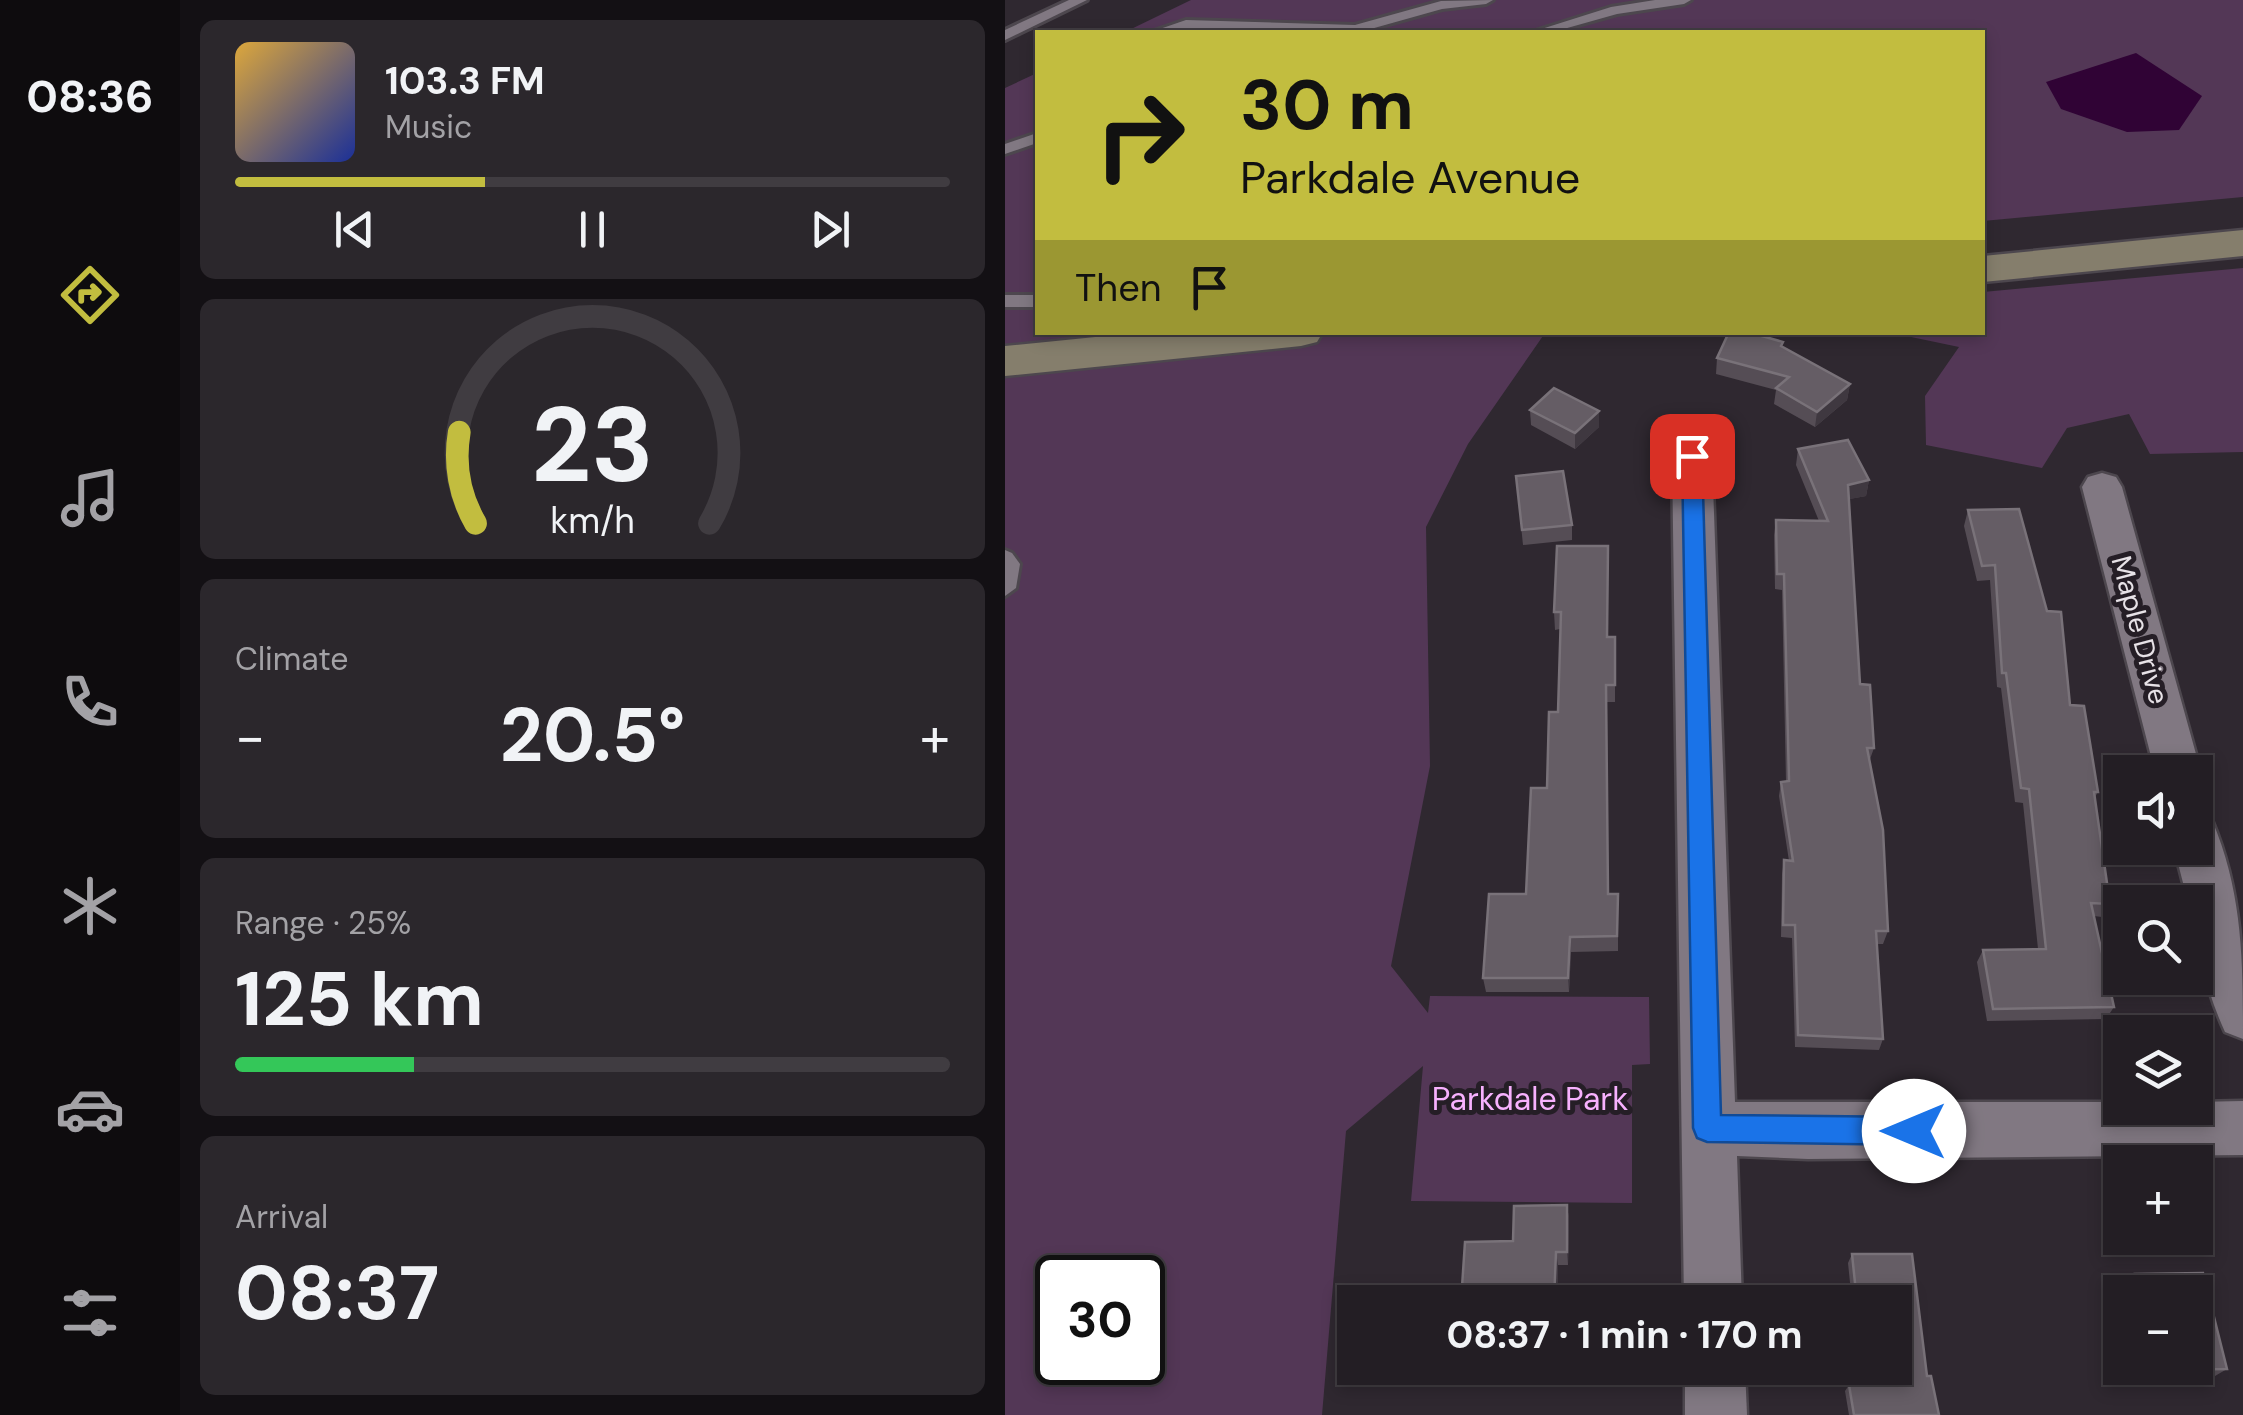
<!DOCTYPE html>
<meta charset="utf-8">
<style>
body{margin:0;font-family:"DM Sans",sans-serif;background:#2b272c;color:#f1f3f6;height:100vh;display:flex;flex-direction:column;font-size:38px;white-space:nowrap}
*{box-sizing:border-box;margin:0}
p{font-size:32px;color:#a3a2a6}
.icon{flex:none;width:55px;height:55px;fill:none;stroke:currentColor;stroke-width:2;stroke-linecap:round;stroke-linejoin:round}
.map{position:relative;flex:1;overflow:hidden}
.drawer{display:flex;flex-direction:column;gap:20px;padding:20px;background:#131014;width:825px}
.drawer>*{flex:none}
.top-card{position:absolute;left:30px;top:30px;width:950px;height:305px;border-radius:0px;box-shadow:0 5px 15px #0003,0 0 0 2px #403c41;background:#c2bd3f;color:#111;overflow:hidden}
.fabs{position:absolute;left:1098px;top:755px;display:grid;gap:20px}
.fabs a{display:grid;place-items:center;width:110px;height:110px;border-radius:0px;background:#231e24;box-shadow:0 5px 15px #0003,0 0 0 2px #403c41;font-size:50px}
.speed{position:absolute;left:30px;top:1255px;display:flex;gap:20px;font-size:50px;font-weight:700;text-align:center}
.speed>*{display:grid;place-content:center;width:130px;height:130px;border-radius:50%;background:#231e24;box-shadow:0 5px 15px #0003,0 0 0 2px #403c41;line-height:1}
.speed .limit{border:5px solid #111;border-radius:15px;background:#fff;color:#111}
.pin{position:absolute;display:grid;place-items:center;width:85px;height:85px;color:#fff;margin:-42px;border-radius:20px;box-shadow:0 5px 15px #0006}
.me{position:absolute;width:110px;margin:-55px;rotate:270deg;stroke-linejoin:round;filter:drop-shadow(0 0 8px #0008)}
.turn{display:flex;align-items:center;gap:35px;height:210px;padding:0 40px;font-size:45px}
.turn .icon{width:130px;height:130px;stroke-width:2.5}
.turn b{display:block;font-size:70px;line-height:85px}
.then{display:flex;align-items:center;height:95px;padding:0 40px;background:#0003;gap:20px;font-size:38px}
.big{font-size:75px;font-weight:700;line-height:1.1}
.drawer .card{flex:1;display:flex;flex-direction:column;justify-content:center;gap:15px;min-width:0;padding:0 35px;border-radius:15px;background:#2b272c}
.drawer .dial{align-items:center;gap:0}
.dial svg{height:260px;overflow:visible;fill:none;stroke:#403c41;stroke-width:7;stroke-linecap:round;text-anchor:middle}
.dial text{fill:#f1f3f6;stroke:none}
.song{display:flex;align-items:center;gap:30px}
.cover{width:120px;height:120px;border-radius:15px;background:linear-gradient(135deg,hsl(40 70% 55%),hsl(230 70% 35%))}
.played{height:10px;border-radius:5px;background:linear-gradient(90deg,#c2bd3f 35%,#403c41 35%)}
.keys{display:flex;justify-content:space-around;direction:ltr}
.heat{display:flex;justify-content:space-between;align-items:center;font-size:55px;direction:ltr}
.charge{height:15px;border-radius:8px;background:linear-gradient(90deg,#34c759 25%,#403c41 0)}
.trip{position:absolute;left:332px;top:1285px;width:575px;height:100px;border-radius:0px;background:#231e24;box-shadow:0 5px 15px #0003,0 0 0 2px #403c41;font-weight:700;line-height:100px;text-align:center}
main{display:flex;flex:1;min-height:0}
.tabs{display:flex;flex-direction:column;width:180px;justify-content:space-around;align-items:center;background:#0e0c0e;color:#a3a2a6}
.tabs .icon{width:70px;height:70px}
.tabs .active{color:#c2bd3f}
.tabs b{font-size:45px;color:#f1f3f6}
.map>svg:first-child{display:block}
.green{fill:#533756;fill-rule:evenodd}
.water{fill:#300335}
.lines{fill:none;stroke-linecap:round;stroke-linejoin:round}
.service-casing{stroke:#4d474e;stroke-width:6}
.minor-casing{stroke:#4d474e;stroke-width:5}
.secondary-casing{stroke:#4d474e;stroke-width:5}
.service{fill:#817882;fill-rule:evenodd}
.minor{fill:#817882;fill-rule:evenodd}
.secondary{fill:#857e6c;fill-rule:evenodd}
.wall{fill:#554d55}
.shaded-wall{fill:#3f3840}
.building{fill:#655d65;stroke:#797279;stroke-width:2.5}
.route{fill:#1a73e8;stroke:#114b97;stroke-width:2.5}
.labels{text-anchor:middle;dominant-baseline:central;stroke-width:10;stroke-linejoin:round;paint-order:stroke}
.street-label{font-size:28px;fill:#e7e2e7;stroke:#251e26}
.near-park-label{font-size:32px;fill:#f7b1fe;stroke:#251e26}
</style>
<main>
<nav class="tabs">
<b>08:36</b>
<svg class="icon active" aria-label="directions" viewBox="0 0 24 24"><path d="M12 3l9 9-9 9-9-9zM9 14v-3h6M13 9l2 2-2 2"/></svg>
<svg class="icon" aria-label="music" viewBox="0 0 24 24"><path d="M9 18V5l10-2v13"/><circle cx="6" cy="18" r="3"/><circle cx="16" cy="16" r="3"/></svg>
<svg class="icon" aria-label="phone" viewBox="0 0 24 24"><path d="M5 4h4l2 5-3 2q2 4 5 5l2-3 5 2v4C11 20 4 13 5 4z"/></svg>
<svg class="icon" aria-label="climate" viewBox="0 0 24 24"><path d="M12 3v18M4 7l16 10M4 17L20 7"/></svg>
<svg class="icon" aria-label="car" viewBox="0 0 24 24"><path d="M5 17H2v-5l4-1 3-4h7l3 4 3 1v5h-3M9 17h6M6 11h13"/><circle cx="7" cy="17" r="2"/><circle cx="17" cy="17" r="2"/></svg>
<svg class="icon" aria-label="filters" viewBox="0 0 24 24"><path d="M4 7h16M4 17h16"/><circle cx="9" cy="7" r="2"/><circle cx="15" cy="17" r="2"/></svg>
</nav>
<section class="drawer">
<div class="card">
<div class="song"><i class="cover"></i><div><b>103.3 FM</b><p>Music</p></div></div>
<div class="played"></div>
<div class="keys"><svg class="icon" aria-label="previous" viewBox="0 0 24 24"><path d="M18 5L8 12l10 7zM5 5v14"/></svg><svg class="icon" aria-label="pause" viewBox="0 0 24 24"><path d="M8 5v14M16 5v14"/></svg><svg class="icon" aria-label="next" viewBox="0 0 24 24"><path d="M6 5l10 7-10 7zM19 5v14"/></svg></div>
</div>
<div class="card dial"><svg viewBox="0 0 100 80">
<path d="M14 69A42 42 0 1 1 86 69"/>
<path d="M14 69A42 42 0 0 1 9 41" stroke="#c2bd3f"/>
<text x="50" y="56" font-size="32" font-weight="700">23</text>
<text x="50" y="72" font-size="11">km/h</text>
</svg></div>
<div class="card"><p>Climate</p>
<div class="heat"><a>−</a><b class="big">20.5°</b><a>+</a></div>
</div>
<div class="card"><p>Range · 25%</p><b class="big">125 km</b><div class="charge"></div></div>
<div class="card"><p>Arrival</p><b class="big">08:37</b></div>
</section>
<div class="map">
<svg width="1238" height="1415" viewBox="0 0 1238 1415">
<rect width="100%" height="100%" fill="#2f2830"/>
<g class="green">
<path d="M186 0H1238V197L978 221V32H120Z"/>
<path d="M32 73V332L540 333 463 444 421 527 425 766 386 966 423 1013 425 996 644 997 645 1064 627 1065V1203L406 1201 418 1066 341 1131 317 1415H0V88ZM52 1278H138V1362H52Z"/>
<path d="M1238 268V452L1145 454 1124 414 1062 428 1037 468 921 445 920 396 954 347 887 333 978 332V292Z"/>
</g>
<path class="water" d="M1131 53 1197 96 1174 130 1122 132 1056 109 1041 82Z"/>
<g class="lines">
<defs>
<g id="service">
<path d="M64 0H82L0 40V30Z"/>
<path d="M488 0 481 4 437 9 355 32 182 28 146 32 181 20 350 25 436 1Z"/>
<path d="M650 0H686L679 4 612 14 548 32H527L606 7Z"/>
<path d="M32 133V143L0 154V144Z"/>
<rect x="0" y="295" width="32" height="12"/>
<path d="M0 550 7 553 15 564 11 588 0 596Z"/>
</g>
<g id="minor">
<path d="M687 443 701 447 707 457 730 1102H1115V1108H1190V1102L1238 1101V1155L803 1159 732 1156 737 1302H679L667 457 673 447Z"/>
<path d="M1097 473 1111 477 1117 487 1196 772 1190 785V772H1150L1077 487 1083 477Z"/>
<path d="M1190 814 1207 820C1238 893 1238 962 1238 1039L1220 1032C1202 993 1190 945 1190 902H1183L1169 848H1190Z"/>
<path d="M680 1368H740L742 1415H680Z"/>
</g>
<g id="secondary">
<path d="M1238 230V256L978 282V256Z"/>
<path d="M140 332H318L312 342 296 346 0 376V346Z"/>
</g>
</defs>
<use href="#service" class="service-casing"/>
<use href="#minor" class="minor-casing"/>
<use href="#secondary" class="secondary-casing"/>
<use href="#service" class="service"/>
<use href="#minor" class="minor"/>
<use href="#secondary" class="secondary"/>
</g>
<g class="wall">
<path d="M778 347 845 384 842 400 810 427 769 404 771 390 711 374 712 358Z"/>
<path d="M525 410 594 427 570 449 526 425Z"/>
<path d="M793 449 864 480 861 496 844 499 855 684 869 748 864 762 883 931 878 944H872L878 1039 874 1050 790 1047 787 938 776 937 777 874 779 860 784 861 774 796 776 782H781L777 590 770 589 769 535 771 520 814 521 791 465Z"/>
<path d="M511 476 567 525V540L518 545Z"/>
<path d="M963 510 1065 705 1093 792 1090 797 1105 904 1097 917 1089 916 1109 1007 1101 1019 982 1021 972 962 978 950 1033 949 1018 803 1010 802 996 688 992 687 985 580 972 581 959 526Z"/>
<path d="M552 546 603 637H610V702H602L603 894H613V951L566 952 564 992H481L478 978 521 894 542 788 553 712 555 629 550 630 549 612Z"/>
<path d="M562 1205 564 1219 563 1265H553L552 1302H456L508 1241Z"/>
<path d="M847 1254H907L922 1376H926L934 1415H844L840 1391 844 1385 855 1384 854 1368H890V1302H847L843 1263Z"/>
<path d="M1198 1273 1222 1369 1210 1376 1140 1377 1138 1368H1190V1292H1123L1121 1282 1130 1274Z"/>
<path d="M454 1368H550L549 1374 457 1375Z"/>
</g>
<g class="shaded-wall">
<path d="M845 384 842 400 810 427 812 412Z"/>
<path d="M594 411V427L570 449V433Z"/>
<path d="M864 480 861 496 840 500 843 485Z"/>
<path d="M565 937 566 952 564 992 563 978Z"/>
<path d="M562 1205 564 1219 563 1265 562 1252Z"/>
<path d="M551 1252 553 1265 552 1302H549Z"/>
</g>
<g class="building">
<path d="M724 332H743L778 342 776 346 845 384 812 412 771 388 784 377 712 358Z"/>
<path d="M549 388 594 411 570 433 525 410Z"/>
<path d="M843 440 864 480 843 485 855 684 865 685 869 748H862L878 830 883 931H871L878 1039 793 1035 790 925H778L779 860 788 861 776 782 784 781 779 574H772L771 520 823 521 793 449Z"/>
<path d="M558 471 567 525 517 530 511 476Z"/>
<path d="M1014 509 1042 611 1056 612 1065 705 1079 706 1093 792H1089L1105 904 1086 903 1109 1007 988 1009 978 950 1041 949 1024 789 1016 788 1001 673H997L990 565 977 566 963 510Z"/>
<path d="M552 546H603L602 637H610V685H601L603 894H613L612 936 565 937 563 978H478L484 894H521L526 788H542L544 712H553L556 612H549Z"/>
<path d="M562 1205V1252H551L549 1302H456L460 1242 508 1241 509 1206Z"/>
<path d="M847 1254H907L922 1376H926L934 1415H849L844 1385 860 1383 859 1368H890V1302H852Z"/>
<path d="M1198 1273 1222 1369 1150 1370V1368H1190V1292H1134L1130 1274Z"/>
</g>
<path class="route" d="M687 450 697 456 716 1115 909 1117 919 1121 923 1131 919 1141 909 1145 702 1142 692 1138 688 1128 677 456Z"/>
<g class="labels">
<g class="street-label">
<text transform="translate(1135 630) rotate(75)">Maple Drive</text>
</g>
<g class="near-park-label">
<text x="525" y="1099">Parkdale Park</text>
</g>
</g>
</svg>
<div class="fabs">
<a><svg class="icon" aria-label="sound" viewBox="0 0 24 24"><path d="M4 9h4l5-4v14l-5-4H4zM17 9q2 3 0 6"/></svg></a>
<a><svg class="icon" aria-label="search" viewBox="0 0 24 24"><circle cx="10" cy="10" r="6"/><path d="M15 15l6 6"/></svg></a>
<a><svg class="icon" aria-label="layers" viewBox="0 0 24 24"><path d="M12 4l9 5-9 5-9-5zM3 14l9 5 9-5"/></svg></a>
<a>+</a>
<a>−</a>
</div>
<div class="speed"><div class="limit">30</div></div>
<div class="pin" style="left:687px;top:456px;background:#d93025"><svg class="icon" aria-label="arrive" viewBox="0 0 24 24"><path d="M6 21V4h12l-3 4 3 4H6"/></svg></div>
<svg class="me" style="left:909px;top:1131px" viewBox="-20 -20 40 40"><circle r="19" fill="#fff"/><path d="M0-13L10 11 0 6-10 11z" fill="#1a73e8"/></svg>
<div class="trip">08:37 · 1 min · 170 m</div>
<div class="top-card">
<div class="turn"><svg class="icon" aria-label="right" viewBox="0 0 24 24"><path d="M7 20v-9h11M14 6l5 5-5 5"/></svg><div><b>30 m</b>Parkdale Avenue</div></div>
<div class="then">Then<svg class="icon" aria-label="arrive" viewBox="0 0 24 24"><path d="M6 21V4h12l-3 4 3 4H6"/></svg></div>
</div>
</div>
</main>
